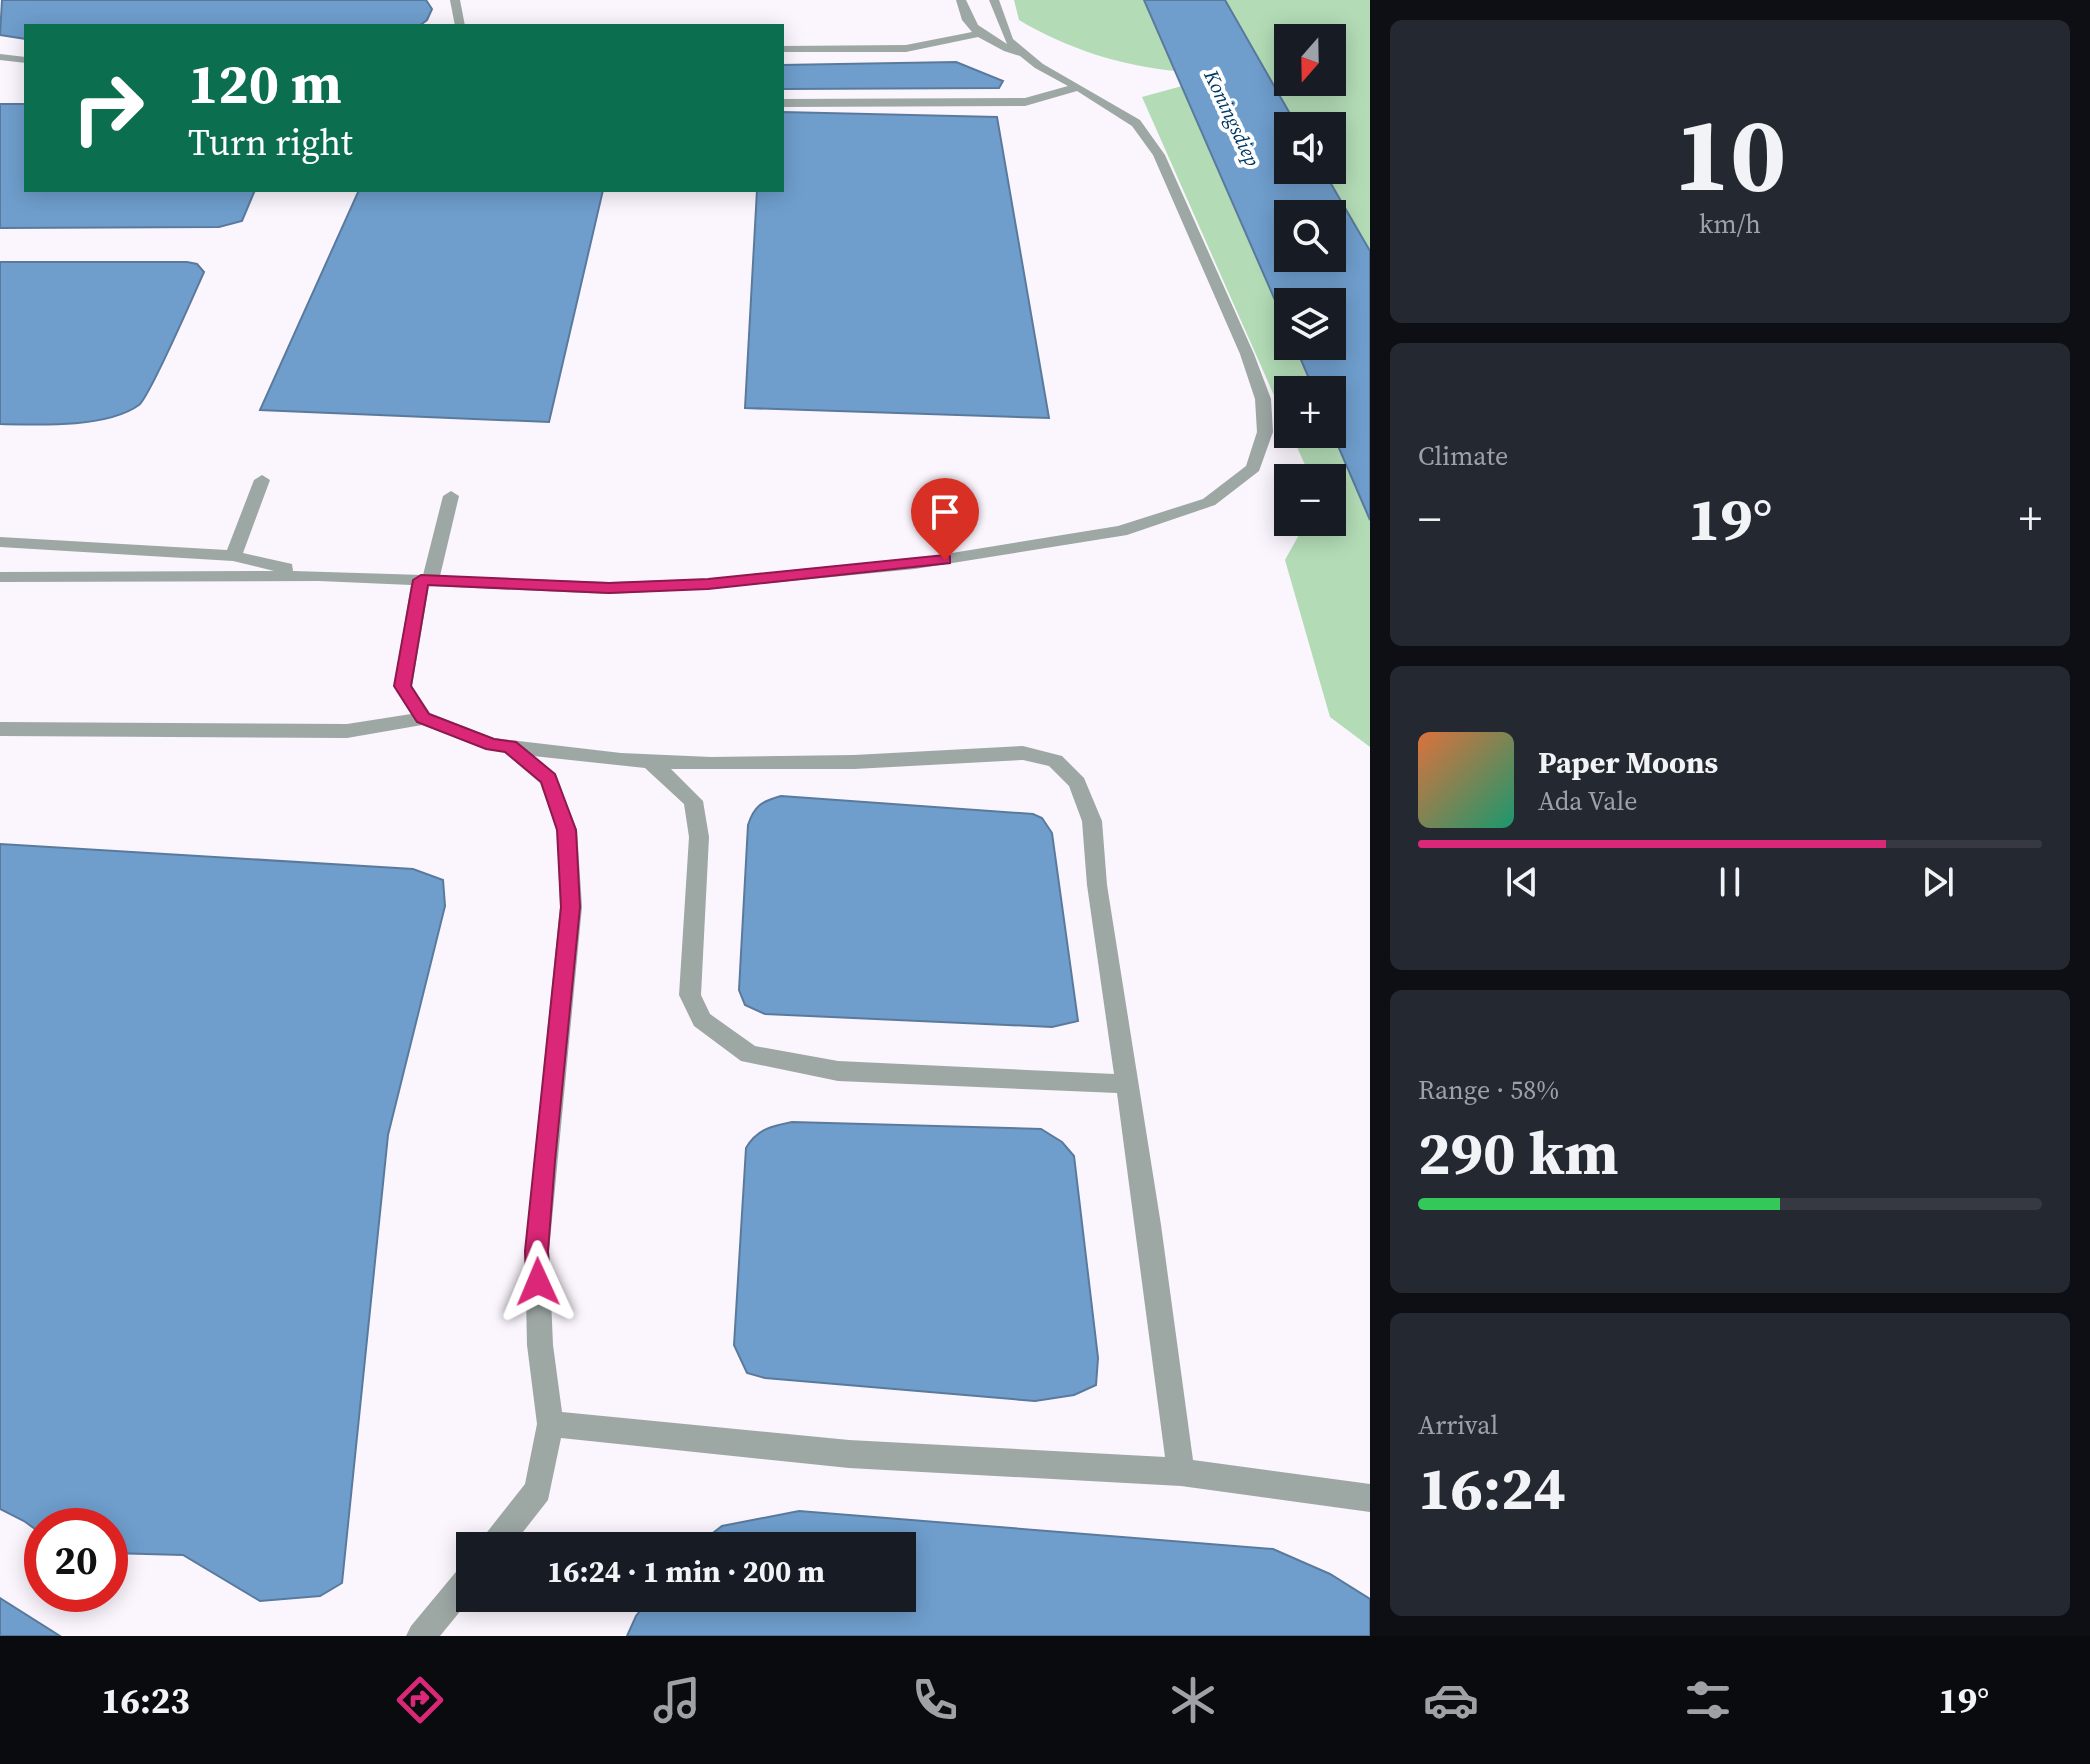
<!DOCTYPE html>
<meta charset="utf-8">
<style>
body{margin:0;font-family:"Source Serif 4",serif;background:#242831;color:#f1f3f6;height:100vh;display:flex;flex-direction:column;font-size:30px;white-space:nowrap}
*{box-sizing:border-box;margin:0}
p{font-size:26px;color:#9ea1a6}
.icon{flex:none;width:44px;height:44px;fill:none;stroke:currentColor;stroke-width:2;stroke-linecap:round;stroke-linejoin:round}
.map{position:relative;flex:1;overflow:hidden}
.drawer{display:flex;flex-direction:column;gap:20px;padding:20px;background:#0d0f14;width:720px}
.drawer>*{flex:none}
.top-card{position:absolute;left:24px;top:24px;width:760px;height:168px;border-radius:0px;box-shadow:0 4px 20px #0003;background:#0b6e4f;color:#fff;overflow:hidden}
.needle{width:52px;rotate:200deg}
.tools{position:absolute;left:1274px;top:24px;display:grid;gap:16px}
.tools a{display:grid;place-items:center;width:72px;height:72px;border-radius:0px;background:#171b24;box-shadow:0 4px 20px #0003;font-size:40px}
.speed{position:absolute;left:24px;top:1508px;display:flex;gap:16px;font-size:40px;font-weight:700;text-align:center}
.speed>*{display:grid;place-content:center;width:104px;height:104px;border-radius:50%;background:#171b24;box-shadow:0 4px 20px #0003;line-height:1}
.speed .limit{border:12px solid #d22;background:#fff;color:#111}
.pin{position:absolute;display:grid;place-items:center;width:68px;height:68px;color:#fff;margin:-82px -34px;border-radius:50% 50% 50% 0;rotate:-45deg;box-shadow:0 0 8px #0007}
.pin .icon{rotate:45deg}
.me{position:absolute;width:88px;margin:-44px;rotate:359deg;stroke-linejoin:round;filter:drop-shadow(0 0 6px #0008)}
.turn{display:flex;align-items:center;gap:28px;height:168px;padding:0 32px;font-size:36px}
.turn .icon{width:104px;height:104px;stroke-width:2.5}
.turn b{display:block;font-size:56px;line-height:68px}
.big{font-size:60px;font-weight:700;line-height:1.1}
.drawer .widget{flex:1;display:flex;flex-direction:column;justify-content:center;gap:12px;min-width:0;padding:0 28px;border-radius:12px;background:#242831}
.drawer .dial{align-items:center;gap:0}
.dial b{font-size:104px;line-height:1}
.song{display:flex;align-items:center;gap:24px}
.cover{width:96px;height:96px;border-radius:12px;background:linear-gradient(135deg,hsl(20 70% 55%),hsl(160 70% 35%))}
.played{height:8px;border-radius:4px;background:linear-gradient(90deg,#db2777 75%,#363941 75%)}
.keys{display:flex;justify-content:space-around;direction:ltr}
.heat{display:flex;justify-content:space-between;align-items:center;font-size:44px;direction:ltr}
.charge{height:12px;border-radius:6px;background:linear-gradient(90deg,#34c759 58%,#363941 0)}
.trip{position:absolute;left:456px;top:1532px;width:460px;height:80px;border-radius:0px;background:#171b24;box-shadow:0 4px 20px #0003;font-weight:700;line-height:80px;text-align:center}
.tabs{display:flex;height:128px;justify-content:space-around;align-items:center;background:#090b0e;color:#9ea1a6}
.tabs .icon{width:56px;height:56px}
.tabs .current{color:#db2777}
.tabs b{font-size:36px;color:#f1f3f6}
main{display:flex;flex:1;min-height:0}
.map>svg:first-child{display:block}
.green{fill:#b3dcb6;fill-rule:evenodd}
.water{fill:#6f9ecd;stroke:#5a7a9d;stroke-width:2;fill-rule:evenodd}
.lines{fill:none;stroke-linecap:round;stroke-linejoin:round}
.lane{fill:#9da7a4;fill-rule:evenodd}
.route{fill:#db2777;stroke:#8e194d;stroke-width:2}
.labels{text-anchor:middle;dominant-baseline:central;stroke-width:8;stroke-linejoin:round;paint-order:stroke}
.far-water-label{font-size:20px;font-style:italic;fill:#003964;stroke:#fff}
</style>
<main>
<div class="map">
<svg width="1370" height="1636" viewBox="0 0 1370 1636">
<rect width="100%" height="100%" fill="#fbf5fd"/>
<g class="green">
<path d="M1014 0H1144L1176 71C1120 66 1066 48 1019 20Z"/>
<path d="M1225 0H1370V251L1323 170H1332V126H1297ZM1288 38H1332V82H1288Z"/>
<path d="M1182 86 1288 330V346H1295L1314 390H1288V427L1142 97Z"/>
<path d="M1332 432 1370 520V747L1330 717 1285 560 1306 522H1332V478H1311L1291 434Z"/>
</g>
<g class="water">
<path d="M2 0H426L432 9 427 20 419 26H26V39L0 35Z"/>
<path d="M1144 0H1225L1297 126H1288V170H1323L1370 251V520L1332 432V390H1314L1295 346H1332V302H1288V330ZM1332 214V258H1288V214Z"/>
<path d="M956 62 1003 81 999 88 782 89V65Z"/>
<path d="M0 104H26V190H255L242 221 219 227 0 228Z"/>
<path d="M782 112 997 117 1049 418 745 408 757 190H782Z"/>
<path d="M359 190H603L549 422 260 410Z"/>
<path d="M0 262H187L197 264 204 272C195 292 150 396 139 405 107 428 39 425 0 424Z"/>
<path d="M781 796 1033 814 1042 818 1052 833 1078 1021 1052 1027 765 1014 745 1005 739 990 748 825C754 806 762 801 781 796Z"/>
<path d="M0 844 413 869 443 880 445 906 388 1135 342 1583 320 1596 260 1601 183 1555 110 1553V1526H42V1534L24 1521 0 1509Z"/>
<path d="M792 1122 1041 1129 1062 1142 1074 1156 1098 1358 1096 1385 1074 1395 1035 1401 765 1378 747 1373 734 1345 746 1148C757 1129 772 1126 792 1122Z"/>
<path d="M799 1511 1273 1549 1330 1574 1370 1599V1636H627L636 1616 650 1598H902V1546H696L722 1526Z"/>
<path d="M0 1598 60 1636H0Z"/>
</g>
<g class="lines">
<g class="lane">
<path d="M450 0H460L465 26H455Z"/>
<path d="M956 0H966L978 25 1007 44 989 0H999L1013 39 1043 64 1140 120 1165 155 1254 354 1271 399 1273 432 1259 471 1215 505 1127 535 915 569 708 589 609 594 429 586 412 686 430 713 494 738 621 753 711 757 854 755 1023 746 1062 756 1084 778 1102 821 1107 885 1161 1225 1193 1460 1370 1484V1512L1181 1486 849 1468 561 1438 548 1500 512 1546H480L484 1536 525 1484 537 1424 527 1345 525 1251 560 907 557 830 540 783 504 752 485 749 422 725 347 738 0 736V722L347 724 411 714 394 686 411 585 319 581 0 582V572L274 571 233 561 0 547V537L227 550 254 480 262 475 270 480 243 553 292 564 293 571 423 575 443 496 451 491 459 496 440 576 609 582 708 579 915 559 1118 526 1203 499 1246 466 1257 432 1255 399 1240 354 1153 155 1132 126 1077 91 1025 106 782 107V99L1025 98 1068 86 1035 68 1020 56 1004 51 978 37 906 52H782V46L906 45 972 32 962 20ZM533 756 645 768 684 804 689 837 679 995 694 1026 741 1061 838 1081 1117 1093 1165 1457 849 1440 562 1412 553 1345 549 1251 582 907 577 830 555 774ZM1023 760 1049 766 1069 786 1082 821 1087 885 1114 1074 838 1061 755 1046 710 1014 701 995 709 837 703 801 671 769H854Z"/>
<path d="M0 54 26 57V63L0 60Z"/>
<path d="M470 1563 471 1598 440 1636H406L411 1626 460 1567Z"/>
</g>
</g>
<path class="route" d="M945 555 950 556V563L708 589 609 593 428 585 411 686 429 714 494 739 516 742 555 774 576 830 580 907 555 1161 548 1251 550 1282 546 1290 538 1293 530 1290 526 1282 525 1251 561 907 557 830 541 782 505 752 486 749 417 722 394 686 413 580 421 575 609 583 708 579Z"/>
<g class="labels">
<g class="far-water-label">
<text transform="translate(1232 118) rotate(65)">Koningsdiep</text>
</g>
</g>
</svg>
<div class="tools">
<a><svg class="needle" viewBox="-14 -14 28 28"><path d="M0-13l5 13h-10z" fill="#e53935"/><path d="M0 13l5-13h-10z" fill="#9ea1a6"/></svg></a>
<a><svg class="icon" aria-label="sound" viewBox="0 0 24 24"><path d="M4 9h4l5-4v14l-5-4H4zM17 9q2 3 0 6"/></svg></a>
<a><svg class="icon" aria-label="search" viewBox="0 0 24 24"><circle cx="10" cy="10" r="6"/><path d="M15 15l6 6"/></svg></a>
<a><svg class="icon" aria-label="layers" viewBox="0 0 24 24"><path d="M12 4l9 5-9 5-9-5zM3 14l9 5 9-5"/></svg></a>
<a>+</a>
<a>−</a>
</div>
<div class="speed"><div class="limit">20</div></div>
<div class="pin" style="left:945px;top:560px;background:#d93025"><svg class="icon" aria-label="arrive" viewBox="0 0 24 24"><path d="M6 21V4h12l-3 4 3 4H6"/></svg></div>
<svg class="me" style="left:538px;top:1282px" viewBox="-20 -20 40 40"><path d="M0-17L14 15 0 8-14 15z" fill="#db2777" stroke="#fff" stroke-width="4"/></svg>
<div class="trip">16:24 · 1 min · 200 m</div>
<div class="top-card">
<div class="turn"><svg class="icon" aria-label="right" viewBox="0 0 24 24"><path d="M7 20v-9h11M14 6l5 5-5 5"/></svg><div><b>120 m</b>Turn right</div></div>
</div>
</div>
<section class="drawer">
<div class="widget dial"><b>10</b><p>km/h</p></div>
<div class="widget"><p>Climate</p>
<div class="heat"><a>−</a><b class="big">19°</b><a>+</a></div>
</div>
<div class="widget">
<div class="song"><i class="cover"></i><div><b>Paper Moons</b><p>Ada Vale</p></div></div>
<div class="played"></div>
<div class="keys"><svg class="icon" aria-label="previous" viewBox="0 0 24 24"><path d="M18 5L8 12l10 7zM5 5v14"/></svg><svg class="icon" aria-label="pause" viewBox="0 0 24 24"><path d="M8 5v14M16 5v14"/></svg><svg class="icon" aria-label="next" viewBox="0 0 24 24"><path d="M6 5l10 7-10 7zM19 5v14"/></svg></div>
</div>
<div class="widget"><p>Range · 58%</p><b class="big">290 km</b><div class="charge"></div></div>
<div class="widget"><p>Arrival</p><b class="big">16:24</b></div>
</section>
</main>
<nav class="tabs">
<b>16:23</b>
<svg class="icon current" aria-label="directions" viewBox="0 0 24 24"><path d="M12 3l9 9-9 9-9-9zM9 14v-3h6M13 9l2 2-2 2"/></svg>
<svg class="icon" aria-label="music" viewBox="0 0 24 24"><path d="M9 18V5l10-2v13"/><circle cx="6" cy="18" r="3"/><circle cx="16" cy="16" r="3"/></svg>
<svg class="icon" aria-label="phone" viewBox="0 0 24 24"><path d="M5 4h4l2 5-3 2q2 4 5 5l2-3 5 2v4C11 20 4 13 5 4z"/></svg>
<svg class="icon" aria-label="climate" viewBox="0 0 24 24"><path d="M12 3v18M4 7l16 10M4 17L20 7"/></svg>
<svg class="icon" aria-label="car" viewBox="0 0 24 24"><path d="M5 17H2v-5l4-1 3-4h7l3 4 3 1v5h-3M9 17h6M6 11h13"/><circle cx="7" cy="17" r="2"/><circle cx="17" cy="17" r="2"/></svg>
<svg class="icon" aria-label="filters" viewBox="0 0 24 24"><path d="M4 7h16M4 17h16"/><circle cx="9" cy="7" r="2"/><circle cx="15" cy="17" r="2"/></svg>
<b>19°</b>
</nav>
